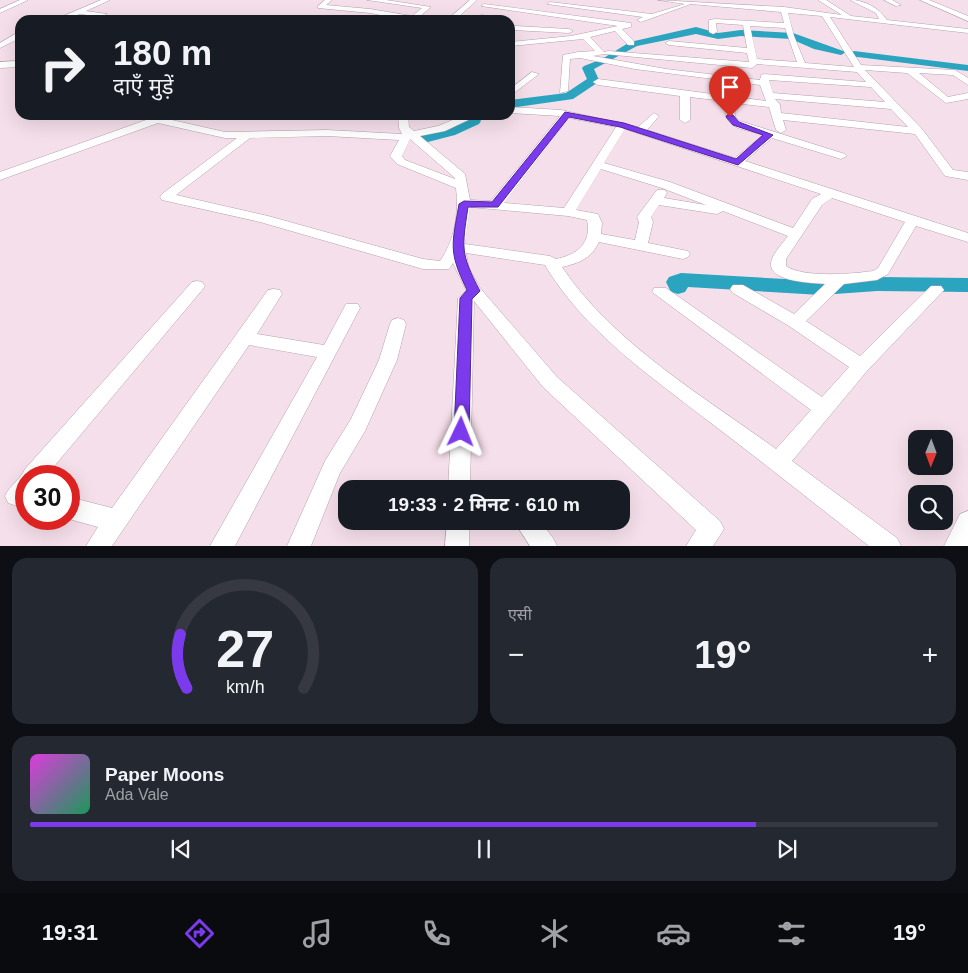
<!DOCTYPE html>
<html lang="hi">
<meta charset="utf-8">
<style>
body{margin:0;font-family:Arial,"Noto Sans Devanagari",sans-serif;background:#242831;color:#f1f3f6;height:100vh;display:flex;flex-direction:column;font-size:19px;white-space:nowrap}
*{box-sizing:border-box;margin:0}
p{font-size:16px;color:#9ea1a6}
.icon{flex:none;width:28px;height:28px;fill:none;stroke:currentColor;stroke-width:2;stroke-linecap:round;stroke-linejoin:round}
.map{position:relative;height:546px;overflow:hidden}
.drawer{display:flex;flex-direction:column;gap:12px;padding:12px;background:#0d0f14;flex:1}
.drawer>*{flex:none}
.top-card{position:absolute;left:15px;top:15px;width:500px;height:105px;border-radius:15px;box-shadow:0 5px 20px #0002;background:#171b24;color:#f1f3f6;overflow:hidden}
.needle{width:32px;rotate:181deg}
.buttons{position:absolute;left:908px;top:430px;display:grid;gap:10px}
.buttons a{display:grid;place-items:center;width:45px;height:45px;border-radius:10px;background:#171b24;box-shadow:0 5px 20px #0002;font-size:25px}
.speed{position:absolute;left:15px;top:465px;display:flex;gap:10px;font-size:25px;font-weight:700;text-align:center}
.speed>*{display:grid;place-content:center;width:65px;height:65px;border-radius:50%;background:#171b24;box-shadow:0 5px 20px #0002;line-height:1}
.speed .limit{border:8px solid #d22;background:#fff;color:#111}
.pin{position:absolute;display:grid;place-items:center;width:42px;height:42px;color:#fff;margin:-51px -21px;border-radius:50% 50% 50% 0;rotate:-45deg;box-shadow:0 0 5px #0007}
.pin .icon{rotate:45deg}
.me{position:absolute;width:55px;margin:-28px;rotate:2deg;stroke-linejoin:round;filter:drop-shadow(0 0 4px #0008)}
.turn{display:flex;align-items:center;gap:18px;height:105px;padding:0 15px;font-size:22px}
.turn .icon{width:65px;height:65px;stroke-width:2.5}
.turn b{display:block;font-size:35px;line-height:42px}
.big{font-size:38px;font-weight:700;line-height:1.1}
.drawer .widget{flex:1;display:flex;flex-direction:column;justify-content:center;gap:8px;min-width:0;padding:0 18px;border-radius:15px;background:#242831}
.drawer .dial{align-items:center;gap:0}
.dial svg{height:130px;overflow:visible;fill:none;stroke:#363941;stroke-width:7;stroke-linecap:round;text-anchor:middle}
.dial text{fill:#f1f3f6;stroke:none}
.song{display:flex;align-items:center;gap:15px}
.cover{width:60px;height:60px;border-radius:8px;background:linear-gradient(135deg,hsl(300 70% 55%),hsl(150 70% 35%))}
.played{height:5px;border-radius:2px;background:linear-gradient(90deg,#7c3aed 80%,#363941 80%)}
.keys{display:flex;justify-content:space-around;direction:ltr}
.heat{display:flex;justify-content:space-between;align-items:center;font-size:28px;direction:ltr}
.drawer .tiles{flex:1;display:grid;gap:12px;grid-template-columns:1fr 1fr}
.widget:last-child{grid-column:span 2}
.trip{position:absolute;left:338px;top:480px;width:292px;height:50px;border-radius:15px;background:#171b24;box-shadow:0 5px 20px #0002;font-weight:700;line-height:50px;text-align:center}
.tab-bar{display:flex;height:80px;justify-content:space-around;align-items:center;background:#090b0e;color:#9ea1a6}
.tab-bar .icon{width:35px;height:35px}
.tab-bar .selected{color:#7c3aed}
.tab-bar b{font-size:22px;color:#f1f3f6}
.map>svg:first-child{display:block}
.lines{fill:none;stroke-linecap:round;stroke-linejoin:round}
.river{fill:#2aa4bf;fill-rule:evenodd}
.minor-casing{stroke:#b5a1ac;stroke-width:1}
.minor{fill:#fff;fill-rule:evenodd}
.route{fill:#7c3aed;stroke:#51269a}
</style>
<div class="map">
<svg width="968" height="546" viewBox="0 0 968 546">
<rect width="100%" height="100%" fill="#f5dfea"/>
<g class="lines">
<g class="river">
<path d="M696 27 718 33 741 30 793 33 846 52 841 55 814 49 791 39 741 36 718 39 696 34 637 46 594 69 599 80 597 83 573 99 510 108V100L566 93 587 79 582 68 584 66 602 59 630 42Z"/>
<path d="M854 51 968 65V71L850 56 849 54Z"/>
<path d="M474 117 479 118 481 121 479 124 455 135 424 143 417 139 419 136 445 129Z"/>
<path d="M681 273 821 281 877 277 968 278V292L877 291 821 295 688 287 685 292 678 294 671 292 666 282 669 277Z"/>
</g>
<defs>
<g id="minor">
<path d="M20 0H28L0 13V9Z"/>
<path d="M101 0H110L86 11 107 14 96 20H86L94 16 80 14 64 20H54Z"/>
<path d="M325 0H332L326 5 370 9 412 16 422 8 367 0H386L431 7 419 17 425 20H407L370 13 318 8V6Z"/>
<path d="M470 0H477L455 20H447Z"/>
<path d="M658 0 784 7 842 15 818 0H826L851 16 879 19 876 13 850 0C865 0 879 8 887 20L968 29V33L830 17 861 65 955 70 968 78V85L953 75 919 73 948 97 968 93V99L946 103 907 73 865 70 922 129 953 170 968 172V180L945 176 915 134 783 120 786 130 781 133 776 130 769 107 734 103 735 116 740 121 845 154 847 156 841 159 772 138 745 161 968 233V242L916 226 888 274 877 280 844 284 806 321 860 356 931 286H941L944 290 867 371 792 461 897 538 901 546H869C816 505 764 463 711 423 650 376 584 331 545 265L466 253 469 268 480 288 557 377 720 521 724 529 713 546H686L696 530 543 387 474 301 470 489H448L458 298 466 290 453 263 449 269H423L260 222 162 200 160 197 162 194 237 138H225L158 123 0 180V172L146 120 131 115H150L225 132 327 130 402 134 399 128 398 115H408L409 127 414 131 438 126 465 115H479L445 131 420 136 465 174 470 200 491 201 560 116 510 113V107L561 110 638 127 654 113 659 116 647 130 735 158 763 135C738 127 725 131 724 101L690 97V120L685 123 680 120V96L598 85 593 82 598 79 766 101 760 85 635 69 580 58 570 59 568 91 560 93 563 55 578 52 595 51 583 39 511 46 510 42 571 36 618 26 481 6 484 4 631 23V27L622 29 634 41V45H628L615 31 590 37 604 52 608 51 749 62 747 53 669 45 665 43 669 41 747 48 743 25 716 23 717 32 713 34 709 32V20L715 19 784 23 781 12 691 4 641 22 637 20 643 17 547 4 550 2 652 14 685 4ZM788 13 822 16 854 67 805 63 794 36ZM750 26 785 28 797 62 757 59ZM604 54 752 68 757 64 857 72 866 82 764 74 761 75 760 80 666 69 593 56ZM769 80 871 87 885 102 773 93ZM775 99 891 109 908 127 781 113 780 105ZM569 118 616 127 564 208 504 203ZM625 129 821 194 812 199 793 228 670 182 604 163ZM327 136 399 140 390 156 397 164 456 188C459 213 455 240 440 261L423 259 268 216 176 195 250 138ZM410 139 455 178V179L405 160 402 156ZM601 169 662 188 706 205 664 198 667 193 665 190H657L637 217 639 222 635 240 601 234 602 223 598 214 576 210ZM832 198 905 222 878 268 873 271C852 274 803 278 786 266V259L822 205ZM659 205 717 214 723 211 788 236C783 243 775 251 772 259 763 282 812 283 825 284L794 314 743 285H733L730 289 733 293 789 326 849 367 822 397 666 288H654L652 292 811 410 776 449C703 396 613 343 562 267 579 263 591 259 599 242L683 259 688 257 690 254 688 251 648 243 653 222 651 217ZM470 207 568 216 587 220C592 243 577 255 556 259L550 256 465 244Z"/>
<path d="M884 0H892L901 5 896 6Z"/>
<path d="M920 0H929L968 16V21Z"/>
<path d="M482 15 498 18 494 20H470Z"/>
<path d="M218 17 221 20H213Z"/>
<path d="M230 18H287L291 20H226Z"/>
<path d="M515 26 569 29 573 31 569 33 512 30V26Z"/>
<path d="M17 33H20V38L0 48V43Z"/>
<path d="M20 61V67L0 68V62Z"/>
<path d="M532 72 539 74 510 96V89Z"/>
<path d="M197 281 202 282 205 286 202 290 46 476H26V509L8 503 5 496C10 485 21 479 25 469L192 282Z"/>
<path d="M274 289 280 290 282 294 257 334 324 345 346 304H358L360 308 235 546H210L317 357 249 345 112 546H86L98 527 69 519V497L112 508 268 290Z"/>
<path d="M398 318 404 320 406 324 397 360 365 431 340 473 311 546H287L325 461 351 419 379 360 390 324 392 320Z"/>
<path d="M968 511V546H944L960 514Z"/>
<path d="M447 521H469V546H445Z"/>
<path d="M514 521H540L553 538 557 546H530Z"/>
</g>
</defs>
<use href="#minor" class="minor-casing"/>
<use href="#minor" class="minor"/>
</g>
<path class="route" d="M565 112 624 123 736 159 763 135 733 125 726 117 727 115H733L739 122 773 135 738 165 620 127 569 117 498 207H468C462 248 460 253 480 291L472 299 469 432 466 436 461 438 456 436 454 432 460 298 467 290C448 251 452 245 459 204L464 201 492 202Z"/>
</svg>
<div class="buttons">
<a><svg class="needle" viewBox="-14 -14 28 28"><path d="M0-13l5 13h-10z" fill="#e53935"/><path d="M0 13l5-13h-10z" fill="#9ea1a6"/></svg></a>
<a><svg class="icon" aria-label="search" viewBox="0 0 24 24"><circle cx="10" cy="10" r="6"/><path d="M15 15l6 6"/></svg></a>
</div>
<div class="speed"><div class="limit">30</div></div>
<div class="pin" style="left:730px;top:117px;background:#d93025"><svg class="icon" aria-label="arrive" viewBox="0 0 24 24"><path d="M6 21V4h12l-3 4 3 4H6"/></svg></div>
<svg class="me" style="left:461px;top:432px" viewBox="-20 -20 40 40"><path d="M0-17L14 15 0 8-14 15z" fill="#7c3aed" stroke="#fff" stroke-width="4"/></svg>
<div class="trip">19:33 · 2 मिनट · 610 m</div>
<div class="top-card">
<div class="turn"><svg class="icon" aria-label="right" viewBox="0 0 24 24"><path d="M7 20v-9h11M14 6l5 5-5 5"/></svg><div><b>180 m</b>दाएँ मुड़ें</div></div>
</div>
</div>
<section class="drawer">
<div class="tiles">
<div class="widget dial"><svg viewBox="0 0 100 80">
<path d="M14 69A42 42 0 1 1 86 69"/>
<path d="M14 69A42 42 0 0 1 10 36" stroke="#7c3aed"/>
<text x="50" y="56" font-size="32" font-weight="700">27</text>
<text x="50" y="72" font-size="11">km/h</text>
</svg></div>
<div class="widget"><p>एसी</p>
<div class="heat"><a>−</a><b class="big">19°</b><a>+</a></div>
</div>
<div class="widget">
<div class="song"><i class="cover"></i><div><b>Paper Moons</b><p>Ada Vale</p></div></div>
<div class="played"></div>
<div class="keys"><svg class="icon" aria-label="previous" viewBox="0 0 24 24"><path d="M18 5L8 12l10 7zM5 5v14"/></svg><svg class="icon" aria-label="pause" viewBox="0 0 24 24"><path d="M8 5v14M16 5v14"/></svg><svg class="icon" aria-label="next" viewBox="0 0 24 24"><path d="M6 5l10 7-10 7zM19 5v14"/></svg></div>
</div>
</div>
</section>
<nav class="tab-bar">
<b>19:31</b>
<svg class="icon selected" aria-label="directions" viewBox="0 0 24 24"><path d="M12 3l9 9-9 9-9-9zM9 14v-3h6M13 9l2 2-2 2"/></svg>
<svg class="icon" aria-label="music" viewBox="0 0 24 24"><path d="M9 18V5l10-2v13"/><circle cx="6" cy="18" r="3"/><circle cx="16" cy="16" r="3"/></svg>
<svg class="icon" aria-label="phone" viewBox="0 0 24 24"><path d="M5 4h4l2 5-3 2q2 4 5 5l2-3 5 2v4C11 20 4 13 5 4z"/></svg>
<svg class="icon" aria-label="climate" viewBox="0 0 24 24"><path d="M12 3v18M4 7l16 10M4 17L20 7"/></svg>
<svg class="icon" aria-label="car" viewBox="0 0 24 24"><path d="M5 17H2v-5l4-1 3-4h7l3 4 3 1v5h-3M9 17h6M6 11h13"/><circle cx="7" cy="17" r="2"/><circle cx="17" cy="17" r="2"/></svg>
<svg class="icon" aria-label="filters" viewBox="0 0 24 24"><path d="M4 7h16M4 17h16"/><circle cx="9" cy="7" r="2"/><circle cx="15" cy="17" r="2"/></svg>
<b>19°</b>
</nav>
